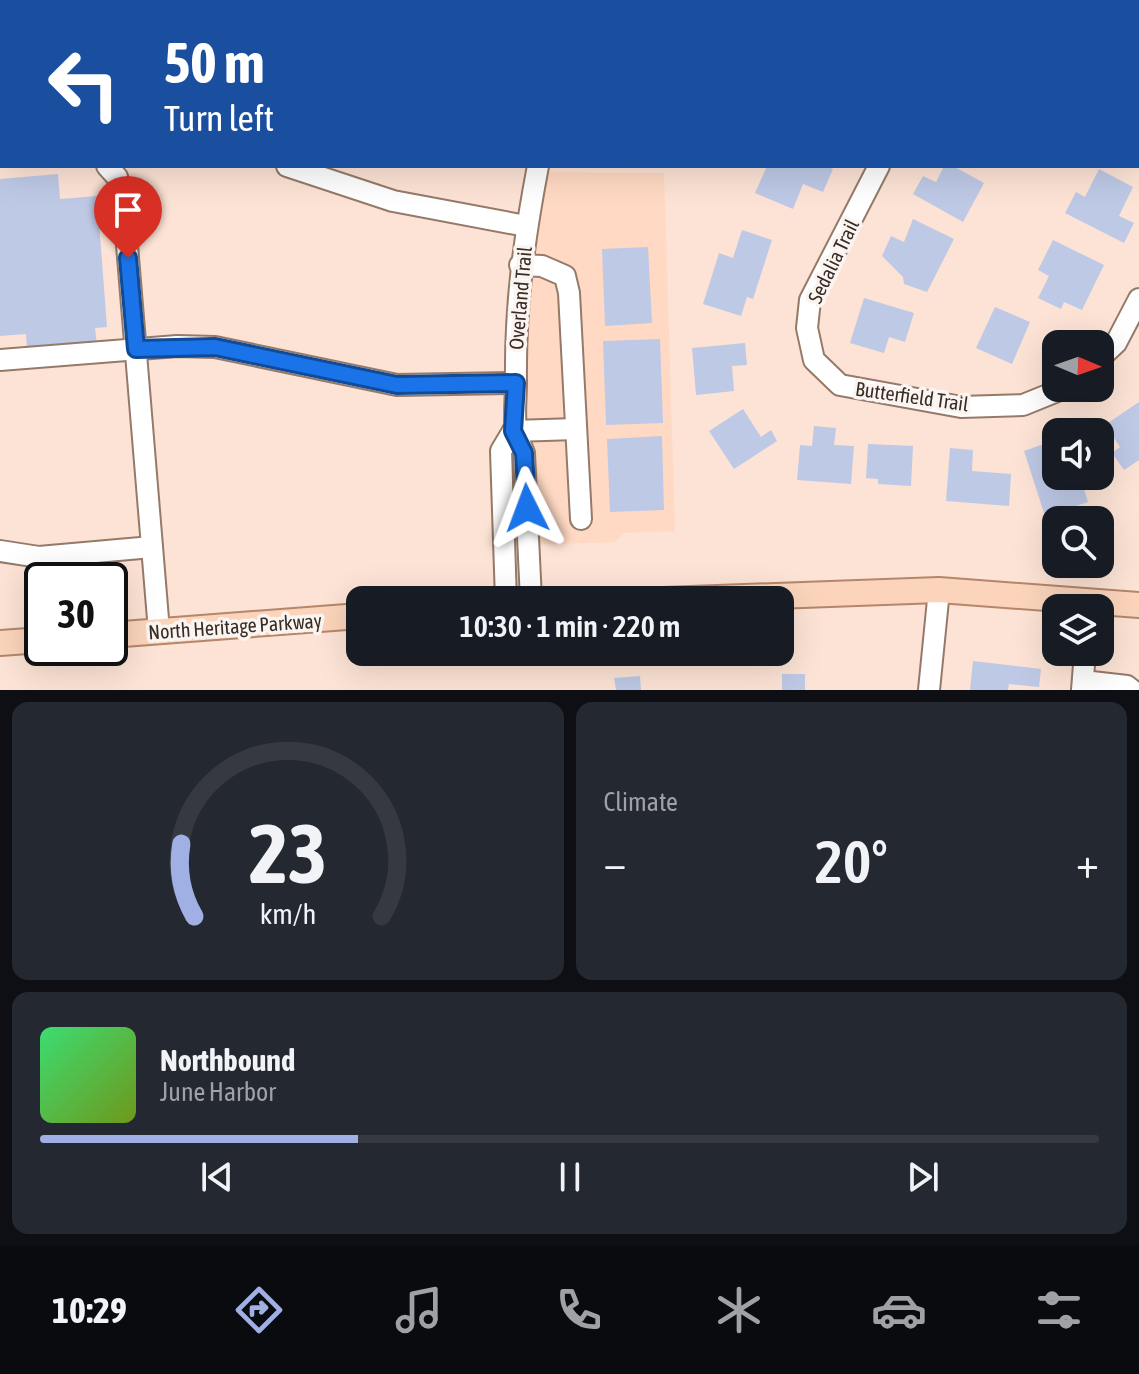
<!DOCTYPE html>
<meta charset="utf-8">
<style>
body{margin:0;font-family:"Asap Condensed",sans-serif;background:#242831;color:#f1f3f6;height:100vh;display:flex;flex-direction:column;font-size:30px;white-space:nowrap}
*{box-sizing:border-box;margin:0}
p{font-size:26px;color:#9ea1a6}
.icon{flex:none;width:44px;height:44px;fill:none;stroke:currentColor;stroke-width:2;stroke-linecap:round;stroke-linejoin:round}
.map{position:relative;height:690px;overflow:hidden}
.details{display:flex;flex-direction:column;gap:12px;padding:12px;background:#0d0f14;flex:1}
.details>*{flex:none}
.top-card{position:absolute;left:0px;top:0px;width:1140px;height:168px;box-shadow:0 8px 32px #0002;background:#1a4fa0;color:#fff;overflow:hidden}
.needle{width:52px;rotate:92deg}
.buttons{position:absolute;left:1042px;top:330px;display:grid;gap:16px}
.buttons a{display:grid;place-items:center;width:72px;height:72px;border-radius:16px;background:#171b24;box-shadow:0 8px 32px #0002;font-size:40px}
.speed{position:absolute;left:24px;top:562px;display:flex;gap:16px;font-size:40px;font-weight:700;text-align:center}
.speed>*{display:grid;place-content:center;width:104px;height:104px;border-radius:50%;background:#171b24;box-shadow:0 8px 32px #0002;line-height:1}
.speed .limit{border:4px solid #111;border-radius:12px;background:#fff;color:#111}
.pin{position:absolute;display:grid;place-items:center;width:68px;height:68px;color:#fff;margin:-82px -34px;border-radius:50% 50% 50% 0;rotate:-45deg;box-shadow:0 0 8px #0007}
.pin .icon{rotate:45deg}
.me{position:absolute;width:88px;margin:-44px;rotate:357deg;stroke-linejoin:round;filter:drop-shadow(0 0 6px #0008)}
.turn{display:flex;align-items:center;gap:28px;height:168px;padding:0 32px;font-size:36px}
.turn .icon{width:104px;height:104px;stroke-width:2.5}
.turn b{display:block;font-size:56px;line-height:68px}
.big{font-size:60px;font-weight:600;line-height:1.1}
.details .widget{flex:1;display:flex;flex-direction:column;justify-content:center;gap:12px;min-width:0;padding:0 28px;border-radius:16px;background:#242831}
.details .dial{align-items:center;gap:0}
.dial svg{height:208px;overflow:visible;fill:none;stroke:#363941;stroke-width:7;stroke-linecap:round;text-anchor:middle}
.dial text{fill:#f1f3f6;stroke:none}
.song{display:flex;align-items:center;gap:24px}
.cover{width:96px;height:96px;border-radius:12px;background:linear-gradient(135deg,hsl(140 70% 55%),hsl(80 70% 35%))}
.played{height:8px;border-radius:4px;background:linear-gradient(90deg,#a0afe4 30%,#363941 30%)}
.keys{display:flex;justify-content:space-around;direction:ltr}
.heat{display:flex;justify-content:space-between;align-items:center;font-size:44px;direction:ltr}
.details .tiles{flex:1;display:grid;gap:12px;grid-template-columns:1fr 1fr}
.widget:last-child{grid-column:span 2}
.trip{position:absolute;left:346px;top:586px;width:448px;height:80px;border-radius:16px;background:#171b24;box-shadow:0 8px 32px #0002;font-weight:600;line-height:80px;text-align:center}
.menu{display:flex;height:128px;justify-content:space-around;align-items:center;background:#090b0e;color:#9ea1a6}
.menu .icon{width:56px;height:56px}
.menu .active{color:#a0afe4}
.menu b{font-size:36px;color:#f1f3f6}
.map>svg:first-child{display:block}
.built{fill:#ffd9c3}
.building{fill:#bec9e6}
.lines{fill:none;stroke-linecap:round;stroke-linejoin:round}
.minor-casing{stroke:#957a69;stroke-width:24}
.major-casing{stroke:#b58669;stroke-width:28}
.minor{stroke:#fff;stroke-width:20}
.major{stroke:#fbd4bb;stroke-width:24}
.route-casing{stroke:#114b97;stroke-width:20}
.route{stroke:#1a73e8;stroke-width:14}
.labels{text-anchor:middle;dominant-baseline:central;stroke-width:7;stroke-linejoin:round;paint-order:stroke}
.street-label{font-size:20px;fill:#382c25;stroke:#fbf5f1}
</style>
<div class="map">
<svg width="1139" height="690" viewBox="0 0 1139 690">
<rect width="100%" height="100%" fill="#fce3d5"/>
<path class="built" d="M548 172 664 173 675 531 624 533 614 542 533 545 519 312Z"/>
<g class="building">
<path d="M767 166H827L833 169 823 192 803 184 793 209 755 193Z"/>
<path d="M944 166H953L984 183 963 222 913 194 923 176 936 182Z"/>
<path d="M1099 169 1133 187 1119 216 1134 223 1124 243 1065 213 1076 192 1085 197Z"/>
<path d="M58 174 60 199 97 196 107 327 95 328 97 345 27 350 26 334 0 336V179Z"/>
<path d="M913 219 954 239 927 292 904 284 903 277 882 256 891 236 904 242Z"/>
<path d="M742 230 772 240 753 299 747 297 741 316 703 304 719 253 733 258Z"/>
<path d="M1053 240 1104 265 1082 310 1064 302 1061 309 1038 298 1049 276 1038 270Z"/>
<path d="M648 247 652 323 605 326 602 249Z"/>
<path d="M864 298 914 313 905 342 889 337 884 353 850 343Z"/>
<path d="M995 307 1030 322 1012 364 976 348Z"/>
<path d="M660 339 663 423 606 425 603 341Z"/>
<path d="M745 343 747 365 732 366 734 391 696 395 692 348Z"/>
<path d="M1139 402V460L1124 470 1112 453 1120 447 1105 425Z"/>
<path d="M743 409 761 437 771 430 777 441 734 469 709 431Z"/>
<path d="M814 426 836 428 834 445 854 446 851 484 797 480 800 445 812 446Z"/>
<path d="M662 436 664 510 610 512 607 439Z"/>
<path d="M868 444 913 446 911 486 878 484V479L866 478Z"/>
<path d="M1044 444 1050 463 1056 461V476H1080L1088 502 1045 516 1024 451Z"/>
<path d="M950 448 973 450 972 471 1011 474 1009 506 946 501Z"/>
<path d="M973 661 1041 669 1039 687 1009 684 1008 690H970Z"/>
<rect x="782" y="674" width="23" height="16"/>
<path d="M640 676 641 690H616L614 678Z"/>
</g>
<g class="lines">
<defs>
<g id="minor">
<path d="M256 2 257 0"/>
<path d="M563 2V0"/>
<path d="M957 2 958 0"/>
<path d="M0 3 1 0"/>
<path d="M0 155H2"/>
<path d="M107 166 117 177 123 197 159 631"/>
<path d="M287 166 393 201 526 226"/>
<path d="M879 166 810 300 807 328 814 360 840 385 961 407 1023 405 1065 388"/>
<path d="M520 265 542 266 565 276 569 293 581 519"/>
<path d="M1100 358 1116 343 1139 299"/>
<path d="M0 360 177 346 215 347 397 385 516 383"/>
<path d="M513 431 576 429"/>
<path d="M0 551 39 557 152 547"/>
<path d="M506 600 501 451 513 431"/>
<path d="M531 600 524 453C511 425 516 410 516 381 515 307 524 239 538 166"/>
<path d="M1083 681 1127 686 1132 690"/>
<path d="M929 690 939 590"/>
<path d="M1082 690 1085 652"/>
</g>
<g id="major">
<path d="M663 600 939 590 1139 605"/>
<path d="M110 635 360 616"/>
<path d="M0 643 42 640"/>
</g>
</defs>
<use href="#minor" class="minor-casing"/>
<use href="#major" class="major-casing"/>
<use href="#minor" class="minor"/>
<use href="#major" class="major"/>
</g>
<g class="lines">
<defs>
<path id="route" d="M128 258 136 349 215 347 397 385 516 383 513 431 524 453 527 508"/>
</defs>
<use href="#route" class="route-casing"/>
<use href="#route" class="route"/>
</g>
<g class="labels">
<g class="street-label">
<text transform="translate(833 261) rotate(-64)">Sedalia Trail</text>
<text transform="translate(520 298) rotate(-85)">Overland Trail</text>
<text transform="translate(912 396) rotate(8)">Butterfield Trail</text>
<text transform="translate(235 626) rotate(-4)">North Heritage Parkway</text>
</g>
</g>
</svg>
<div class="buttons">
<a><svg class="needle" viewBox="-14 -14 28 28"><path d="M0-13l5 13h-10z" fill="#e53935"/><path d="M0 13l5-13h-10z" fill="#9ea1a6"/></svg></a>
<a><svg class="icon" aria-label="sound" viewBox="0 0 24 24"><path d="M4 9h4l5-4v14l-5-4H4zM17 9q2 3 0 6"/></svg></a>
<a><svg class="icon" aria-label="search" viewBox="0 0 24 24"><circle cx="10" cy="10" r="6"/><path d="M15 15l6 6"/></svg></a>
<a><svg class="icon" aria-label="layers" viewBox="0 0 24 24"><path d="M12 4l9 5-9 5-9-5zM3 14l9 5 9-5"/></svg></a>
</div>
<div class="speed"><div class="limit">30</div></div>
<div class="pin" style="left:128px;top:258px;background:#d93025"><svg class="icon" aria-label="arrive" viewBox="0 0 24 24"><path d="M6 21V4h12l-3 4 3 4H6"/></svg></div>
<svg class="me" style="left:527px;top:508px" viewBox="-20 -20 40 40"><path d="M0-17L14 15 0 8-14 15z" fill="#1a73e8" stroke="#fff" stroke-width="4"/></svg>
<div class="trip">10:30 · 1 min · 220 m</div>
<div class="top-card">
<div class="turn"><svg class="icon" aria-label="left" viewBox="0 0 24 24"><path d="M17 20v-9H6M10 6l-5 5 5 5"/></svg><div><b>50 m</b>Turn left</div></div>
</div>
</div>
<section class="details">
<div class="tiles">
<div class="widget dial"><svg viewBox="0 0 100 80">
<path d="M14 69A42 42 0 1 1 86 69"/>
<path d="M14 69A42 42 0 0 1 9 41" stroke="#a0afe4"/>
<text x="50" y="56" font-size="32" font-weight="700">23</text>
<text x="50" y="72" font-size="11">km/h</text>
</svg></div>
<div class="widget"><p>Climate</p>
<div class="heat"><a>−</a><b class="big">20°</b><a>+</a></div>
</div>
<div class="widget">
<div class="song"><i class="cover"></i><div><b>Northbound</b><p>June Harbor</p></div></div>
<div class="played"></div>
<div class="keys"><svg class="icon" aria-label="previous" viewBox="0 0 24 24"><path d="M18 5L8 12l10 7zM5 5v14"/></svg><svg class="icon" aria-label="pause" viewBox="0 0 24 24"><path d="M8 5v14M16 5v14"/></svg><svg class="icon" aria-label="next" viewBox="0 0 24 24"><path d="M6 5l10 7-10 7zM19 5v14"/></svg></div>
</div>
</div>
</section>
<nav class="menu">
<b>10:29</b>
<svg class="icon active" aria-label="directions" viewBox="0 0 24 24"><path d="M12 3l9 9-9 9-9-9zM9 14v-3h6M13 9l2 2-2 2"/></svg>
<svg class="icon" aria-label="music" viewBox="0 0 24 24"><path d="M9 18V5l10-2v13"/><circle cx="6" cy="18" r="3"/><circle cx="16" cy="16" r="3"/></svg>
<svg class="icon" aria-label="phone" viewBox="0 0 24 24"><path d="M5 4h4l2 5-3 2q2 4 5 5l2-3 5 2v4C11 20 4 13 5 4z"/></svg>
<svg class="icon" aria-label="climate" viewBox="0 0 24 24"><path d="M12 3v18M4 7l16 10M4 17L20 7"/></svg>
<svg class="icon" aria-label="car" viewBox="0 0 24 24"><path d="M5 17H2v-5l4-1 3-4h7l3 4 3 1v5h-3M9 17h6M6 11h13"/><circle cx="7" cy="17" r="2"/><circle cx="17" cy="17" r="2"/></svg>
<svg class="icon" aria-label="filters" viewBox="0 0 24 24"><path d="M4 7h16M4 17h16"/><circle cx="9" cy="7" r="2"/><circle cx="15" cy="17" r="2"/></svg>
</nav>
